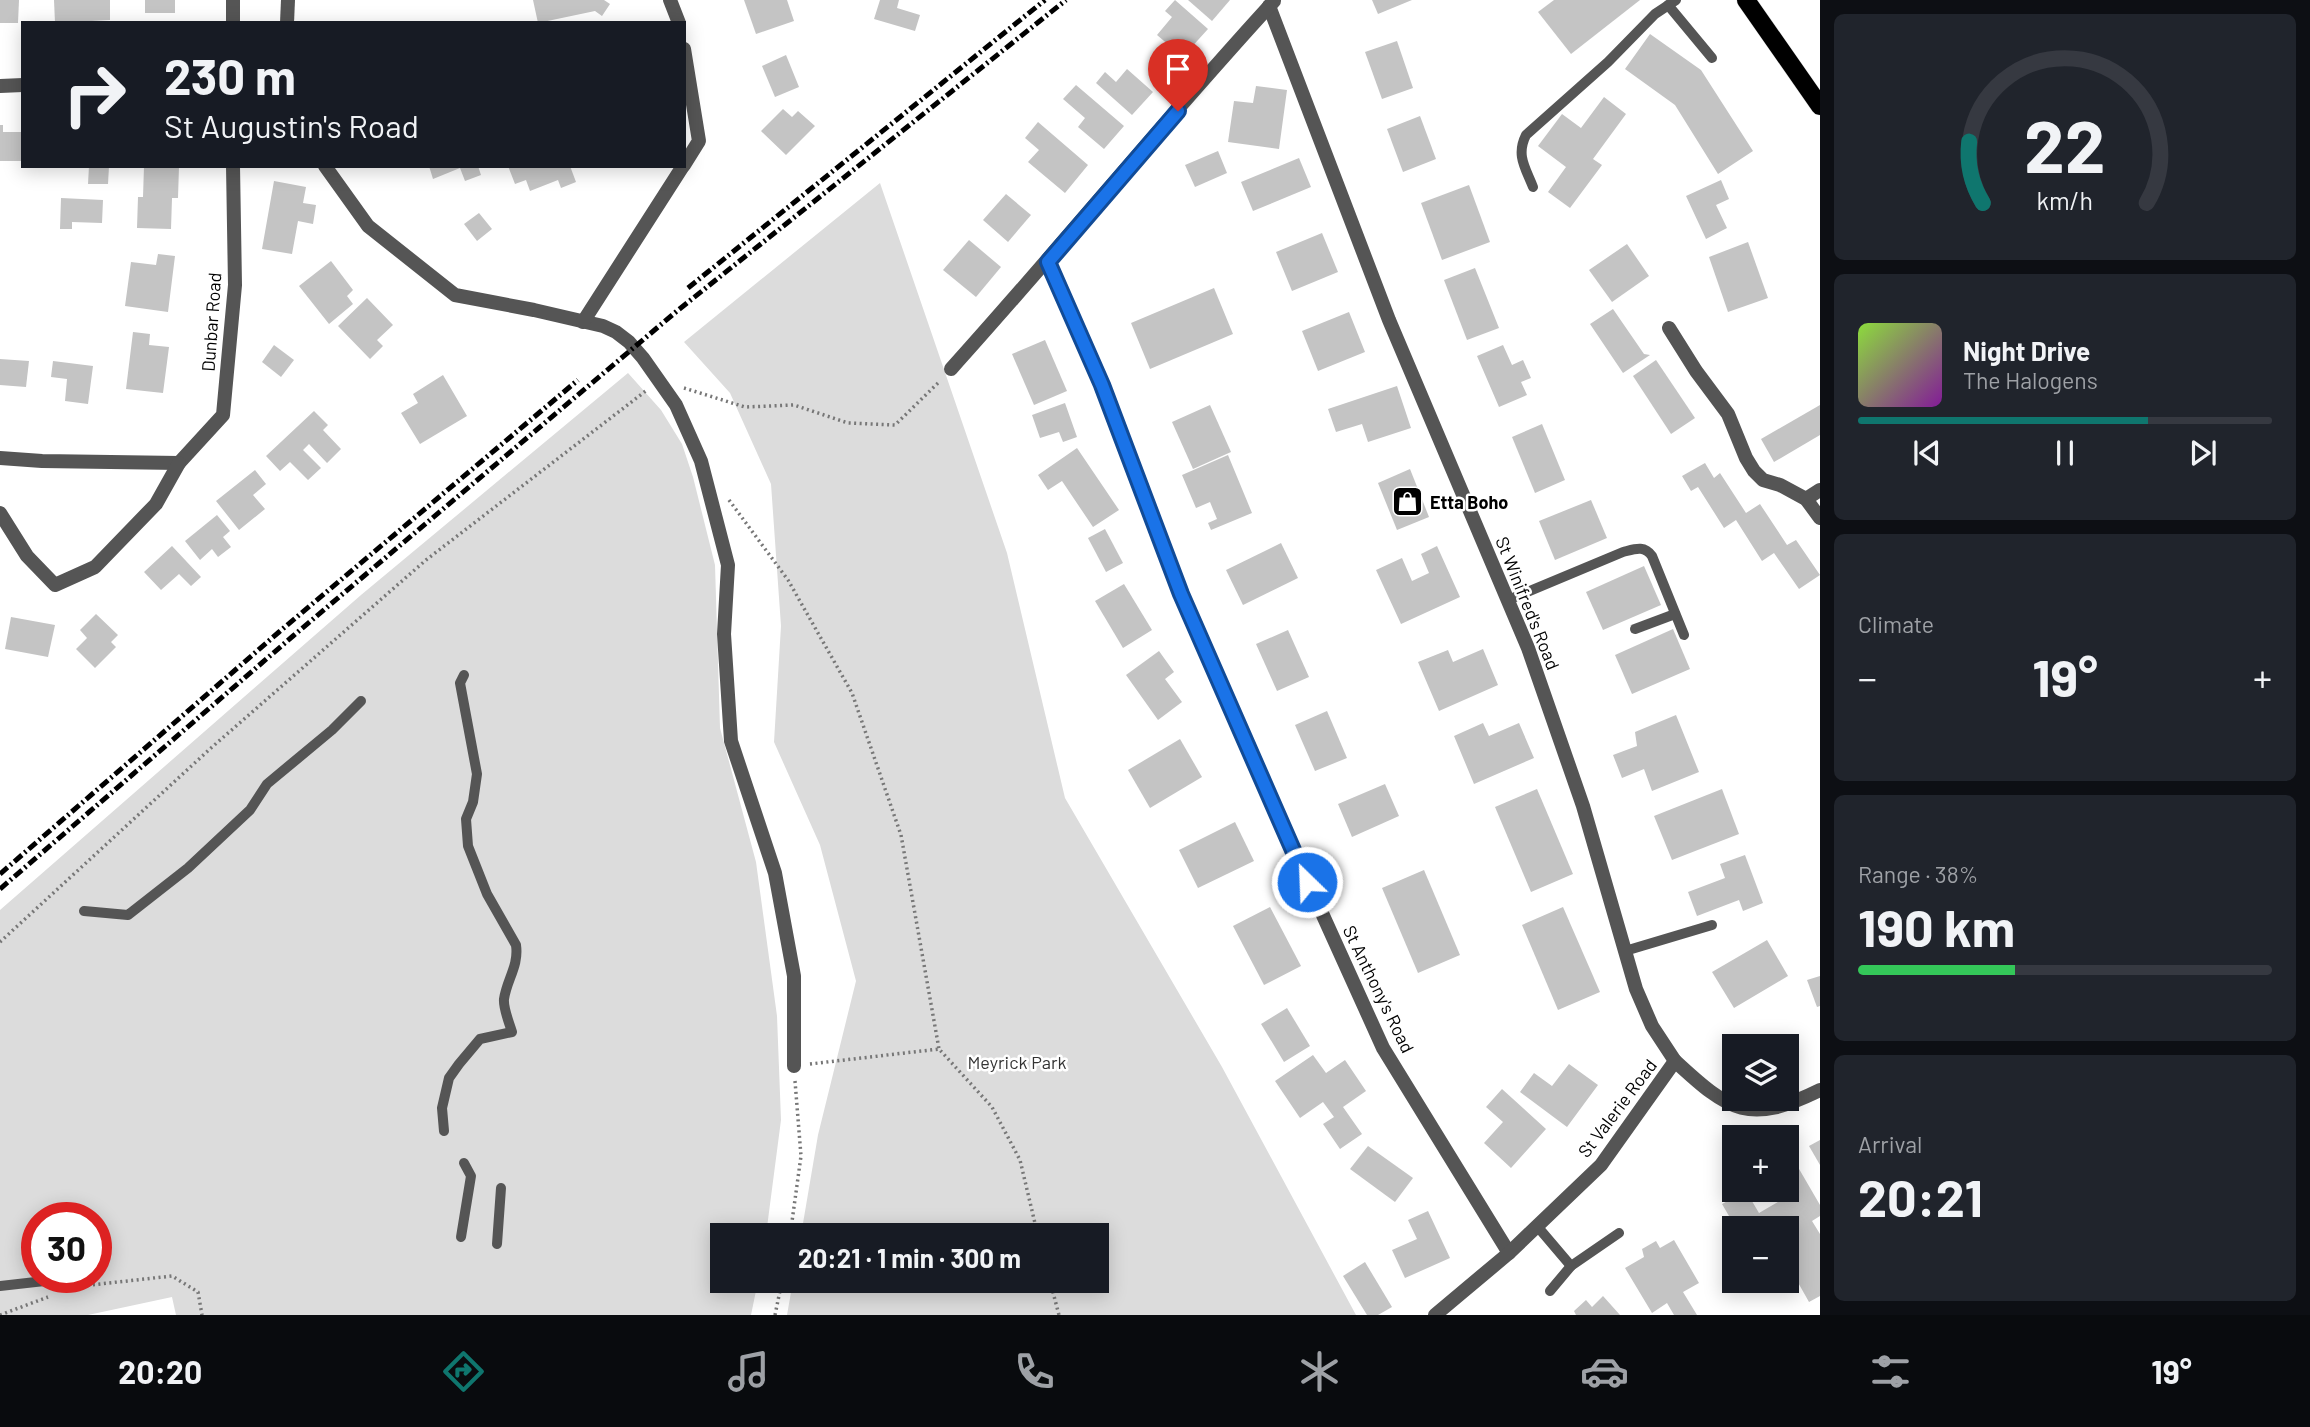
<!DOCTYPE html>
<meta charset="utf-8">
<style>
body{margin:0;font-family:Barlow,sans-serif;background:#20242c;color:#f1f3f6;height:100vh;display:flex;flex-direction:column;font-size:26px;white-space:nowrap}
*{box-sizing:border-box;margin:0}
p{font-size:23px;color:#9ea1a6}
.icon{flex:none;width:38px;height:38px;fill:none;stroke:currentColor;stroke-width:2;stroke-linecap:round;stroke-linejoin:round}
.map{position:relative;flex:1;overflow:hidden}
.drawer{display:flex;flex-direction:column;gap:14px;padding:14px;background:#0d0f14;width:490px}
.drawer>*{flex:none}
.top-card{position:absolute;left:21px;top:21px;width:665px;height:147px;border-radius:0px;box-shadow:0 4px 18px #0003;background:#171b24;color:#f1f3f6;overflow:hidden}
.buttons{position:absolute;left:1722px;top:1034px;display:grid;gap:14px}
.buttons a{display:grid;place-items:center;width:77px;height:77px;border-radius:0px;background:#171b24;box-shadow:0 4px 18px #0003;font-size:35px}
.speed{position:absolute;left:21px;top:1202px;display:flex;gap:14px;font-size:35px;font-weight:700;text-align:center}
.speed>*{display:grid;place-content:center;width:91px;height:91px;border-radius:50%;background:#171b24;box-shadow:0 4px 18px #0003;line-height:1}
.speed .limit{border:10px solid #d22;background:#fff;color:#111}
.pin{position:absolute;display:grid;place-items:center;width:60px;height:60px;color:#fff;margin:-72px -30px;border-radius:50% 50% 50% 0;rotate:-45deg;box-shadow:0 0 7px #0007}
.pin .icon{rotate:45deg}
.me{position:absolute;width:77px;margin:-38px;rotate:336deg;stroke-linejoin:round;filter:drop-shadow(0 0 5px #0008)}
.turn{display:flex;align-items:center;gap:24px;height:147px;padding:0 28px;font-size:32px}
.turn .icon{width:91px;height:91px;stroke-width:2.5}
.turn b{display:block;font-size:49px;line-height:60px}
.big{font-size:52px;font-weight:700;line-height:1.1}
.drawer .card{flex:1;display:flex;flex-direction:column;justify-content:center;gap:10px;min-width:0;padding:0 24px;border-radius:10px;background:#20242c}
.drawer .dial{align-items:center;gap:0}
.dial svg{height:182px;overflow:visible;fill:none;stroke:#363941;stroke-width:7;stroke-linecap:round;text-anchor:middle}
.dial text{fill:#f1f3f6;stroke:none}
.song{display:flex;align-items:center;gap:21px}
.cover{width:84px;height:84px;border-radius:10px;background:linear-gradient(135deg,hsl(90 70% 55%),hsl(290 70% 35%))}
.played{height:7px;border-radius:4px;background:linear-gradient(90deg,#0f766e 70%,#363941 70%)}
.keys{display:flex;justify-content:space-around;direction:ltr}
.heat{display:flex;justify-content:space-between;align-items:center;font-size:38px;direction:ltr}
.charge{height:10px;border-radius:5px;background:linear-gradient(90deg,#34c759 38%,#363941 0)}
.trip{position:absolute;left:710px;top:1223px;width:399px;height:70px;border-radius:0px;background:#171b24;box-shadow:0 4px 18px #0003;font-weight:700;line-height:70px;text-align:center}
.menu{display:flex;height:112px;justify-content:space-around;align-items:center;background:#090b0e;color:#9ea1a6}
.menu .icon{width:49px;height:49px}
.menu .selected{color:#0f766e}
.menu b{font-size:32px;color:#f1f3f6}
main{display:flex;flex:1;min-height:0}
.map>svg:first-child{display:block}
.green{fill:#dcdcdc;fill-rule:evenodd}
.building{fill:#c4c4c4}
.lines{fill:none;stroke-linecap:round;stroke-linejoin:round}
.primary-casing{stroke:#dbdbdb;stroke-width:19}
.path{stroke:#777;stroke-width:3.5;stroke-dasharray:2 3.5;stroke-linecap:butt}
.lane{stroke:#555;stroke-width:10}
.street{stroke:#555;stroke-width:14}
.primary{stroke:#000;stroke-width:18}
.rail{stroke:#000;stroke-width:5;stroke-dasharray:10 3.5 2 3.5;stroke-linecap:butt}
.route-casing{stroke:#114b97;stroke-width:18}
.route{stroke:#1a73e8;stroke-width:12}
.labels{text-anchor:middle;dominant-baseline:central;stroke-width:5;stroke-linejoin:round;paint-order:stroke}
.street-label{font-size:18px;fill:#000;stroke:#fff}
.poi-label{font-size:18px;font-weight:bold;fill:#000;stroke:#fff;text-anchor:start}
.park-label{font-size:18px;fill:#333;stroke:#fff}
</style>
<main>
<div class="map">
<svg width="1820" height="1315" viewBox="0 0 1820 1315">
<rect width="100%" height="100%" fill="#fff"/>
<g class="green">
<path d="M880 183 1007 553 1065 798 1222 1067 1356 1315H787L793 1281H1097V1236L801 1235 818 1135 856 981 820 845 774 742 781 626 771 484 730 393 684 342Z"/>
<path d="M628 373 661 410 682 444 693 477 715 565 720 728 756 862 777 1016 781 1120 766 1235 723 1236V1281H758L751 1315H176L172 1297 88 1315H0V910L361 595ZM37 1218H96V1278H37Z"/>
</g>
<g class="building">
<path d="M0 0H19L18 23H0Z"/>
<path d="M54 0H110V20L55 23Z"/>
<rect x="145" y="0" width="30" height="13"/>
<path d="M533 0H604L610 4 602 16 595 11 538 23Z"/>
<path d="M744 0H787L794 21 756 34Z"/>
<path d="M880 0H899L897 8 920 15 915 31 874 19Z"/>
<path d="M1175 0 1208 29 1188 51 1176 40 1170 46 1157 35 1172 17 1165 11Z"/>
<path d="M1188 0H1230L1212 21Z"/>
<path d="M1372 0H1412L1378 14Z"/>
<path d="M1554 0H1640L1571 54 1538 12Z"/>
<path d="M1650 34 1701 70 1753 151 1718 174 1675 105 1625 69Z"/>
<path d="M1397 41 1413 88 1382 99 1365 52Z"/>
<path d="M786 55 799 87 775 97 762 66Z"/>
<path d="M1127 69 1153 92 1132 115 1096 83 1105 72 1116 82Z"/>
<path d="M1076 85 1124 126 1104 149 1078 127 1085 118 1063 99Z"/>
<path d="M1256 86 1287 90 1279 149 1228 142 1234 101 1253 103Z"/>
<path d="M1604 97 1626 114 1593 159 1602 165 1570 208 1548 192 1566 167 1538 146 1562 114 1581 128Z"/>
<path d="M783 109 792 117 798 111 815 126 786 155 761 131Z"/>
<path d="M1420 116 1436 159 1403 172 1387 129Z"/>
<path d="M1038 122 1088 165 1065 193 1028 162 1039 150 1025 138Z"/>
<path d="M0 125H3V132H23V161H0Z"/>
<path d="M1218 151 1227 173 1195 187 1185 165Z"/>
<path d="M1299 158 1311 187 1253 211 1241 182Z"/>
<path d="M89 166H109L108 184H88Z"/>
<path d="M144 166H179L178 198H172L171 229 137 228 138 197H143Z"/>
<path d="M429 166H478L481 175 465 181 460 168 433 179Z"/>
<path d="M508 166H570L576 182 561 188 558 180 530 191 526 180 515 184Z"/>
<path d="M1721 180 1729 199 1716 205 1727 228 1706 239 1686 196Z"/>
<path d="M274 181 306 187 303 203 316 205 313 224 298 221 292 254 262 249Z"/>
<path d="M1469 185 1490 242 1442 260 1421 203Z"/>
<path d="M1006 194 1031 215 1008 242 983 220Z"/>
<path d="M61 198 103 200 102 223 72 222V229H60Z"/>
<path d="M479 213 492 229 477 241 464 224Z"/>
<path d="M1322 233 1338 272 1292 291 1276 252Z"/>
<path d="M969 240 1001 267 976 297 943 270Z"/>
<path d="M1748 242 1768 298 1728 312 1709 257Z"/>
<path d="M1627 244 1649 276 1612 302 1589 270Z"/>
<path d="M158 254 175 256 168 312 125 306 131 262 156 265Z"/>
<path d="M331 261 353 290 347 296 353 304 329 324 299 286Z"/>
<path d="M1475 268 1499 328 1467 340 1444 280Z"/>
<path d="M1214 288 1233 334 1150 369 1131 323Z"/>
<path d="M367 298 393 325 377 340 383 346 370 359 338 326Z"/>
<path d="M1613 309 1644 354 1650 355 1623 373 1590 324Z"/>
<path d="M1349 312 1365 352 1318 371 1302 331Z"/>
<path d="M133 332 150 334 149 345 169 347 163 393 126 389Z"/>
<path d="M1045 340 1067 391 1034 405 1012 354Z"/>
<path d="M274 345 294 360 281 377 262 362Z"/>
<path d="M1503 345 1512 365 1523 360 1531 378 1521 382 1527 395 1499 407 1477 356Z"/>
<path d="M0 359 29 361 26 387 0 385Z"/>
<path d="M1656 360 1695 418 1671 434 1633 376Z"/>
<path d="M53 361 93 366 88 404 65 401 67 379 51 377Z"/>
<path d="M443 375 467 416 420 444 401 413 418 403 413 394Z"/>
<path d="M1397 386 1411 428 1368 442 1362 424 1336 432 1328 409Z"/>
<path d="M1065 403 1077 437 1063 442 1059 432 1040 438 1032 415Z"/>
<path d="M1210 405 1231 452 1193 469 1172 422Z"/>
<path d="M1820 405V435L1774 462 1761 439Z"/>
<path d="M314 411 328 425 323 430 341 449 327 463 309 444 303 450 321 468 308 480 290 462 280 471 266 456Z"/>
<path d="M1542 424 1565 480 1535 493 1512 437Z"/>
<path d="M1077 448 1119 510 1093 527 1062 481 1048 490 1038 475Z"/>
<path d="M1228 455 1252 513 1211 530 1208 523 1217 519 1210 502 1196 508 1182 475Z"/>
<path d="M1705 463 1714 478 1720 473 1746 513 1760 504 1787 545 1796 540 1820 575 1799 589 1774 553 1762 561 1736 520 1724 528 1698 487 1691 491 1682 476Z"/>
<path d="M1410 469 1429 517 1397 530 1378 483Z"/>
<path d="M255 470 266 484 253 495 265 509 239 530 216 501Z"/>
<path d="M1591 500 1607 538 1555 560 1539 521Z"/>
<path d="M217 515 230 531 223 537 231 547 218 557 212 549 200 560 185 541Z"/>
<path d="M1105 529 1123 563 1106 572 1088 538Z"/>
<path d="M1281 543 1298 578 1243 605 1226 570Z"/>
<path d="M172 546 201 577 191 586 179 574 161 590 144 572Z"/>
<path d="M1437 546 1460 597 1401 624 1376 570 1402 558 1412 581 1429 573 1421 554Z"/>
<path d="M1644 566 1661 605 1603 630 1586 592Z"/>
<path d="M1124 584 1152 630 1123 648 1095 601Z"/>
<path d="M96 614 118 635 111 642 116 647 95 668 76 649 87 638 80 630Z"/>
<path d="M11 617 55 625 48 657 5 649Z"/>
<path d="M1673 629 1690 669 1632 694 1615 655Z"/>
<path d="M1288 630 1309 677 1277 691 1256 644Z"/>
<path d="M1483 649 1498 685 1439 711 1418 662 1448 650 1453 662Z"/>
<path d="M1159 651 1174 672 1165 679 1182 702 1158 720 1126 675Z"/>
<path d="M1327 711 1347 758 1315 771 1295 725Z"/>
<path d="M1676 715 1699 772 1652 791 1644 769 1622 778 1613 755 1637 746 1635 732Z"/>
<path d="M1483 723 1489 736 1519 723 1534 758 1474 784 1454 736Z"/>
<path d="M1180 739 1202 777 1150 808 1128 770Z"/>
<path d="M1385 784 1399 816 1352 837 1338 804Z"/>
<path d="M1537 789 1573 874 1531 892 1495 807Z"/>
<path d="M1722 789 1739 834 1672 860 1654 816Z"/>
<path d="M1235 822 1254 861 1198 888 1179 850Z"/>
<path d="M1745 855 1763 903 1743 911 1739 900 1697 916 1688 892 1725 878 1720 864Z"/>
<path d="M1424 870 1460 955 1418 973 1382 888Z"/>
<path d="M1270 907 1301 966 1264 985 1233 926Z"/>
<path d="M1563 907 1600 992 1558 1010 1522 925Z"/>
<path d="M1767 940 1788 976 1734 1008 1712 972Z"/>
<path d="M1820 976V1006L1817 1007 1807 980Z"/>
<path d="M1287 1008 1310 1046 1284 1062 1261 1024Z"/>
<path d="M1313 1055 1326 1073 1345 1060 1366 1091 1343 1107 1362 1134 1340 1149 1323 1124 1334 1117 1323 1102 1300 1118 1275 1081Z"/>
<path d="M1569 1064 1598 1085 1567 1127 1520 1092 1534 1073 1552 1086Z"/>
<path d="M1502 1089 1546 1129 1511 1168 1484 1143 1503 1122 1486 1107Z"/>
<path d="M1820 1140V1165L1809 1146Z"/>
<path d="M1368 1146 1413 1178 1395 1202 1350 1169Z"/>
<path d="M1795 1162 1820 1205V1216L1812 1221 1820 1234V1296L1809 1302 1787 1263V1228H1736L1722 1204 1746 1191 1759 1213 1783 1199 1778 1190H1787V1166Z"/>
<path d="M1428 1211 1450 1258 1405 1278 1392 1250 1417 1239 1408 1220Z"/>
<path d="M1674 1240 1699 1283 1683 1292 1697 1315H1674L1667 1303 1652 1313 1625 1268 1644 1257 1642 1249 1656 1241 1660 1248Z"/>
<path d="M1365 1262 1392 1307 1378 1315H1367L1343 1276Z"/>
<path d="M1603 1296 1620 1315H1576L1574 1311 1586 1300 1592 1307Z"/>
</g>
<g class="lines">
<defs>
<path id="primary" d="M1746 0 1820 106"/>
</defs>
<use href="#primary" class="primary-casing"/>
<g class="path">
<path d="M684 388 745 407 794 405 848 423 895 425 940 381"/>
<path d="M729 500 788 580 852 693 901 835 939 1049"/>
<path d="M0 942 211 748 426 560 647 390"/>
<path d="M810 1064 939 1049 992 1107 1020 1160 1038 1236"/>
<path d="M790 1236 801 1156 795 1081"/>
<path d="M1050 1281 1059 1315"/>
<path d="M82 1286 172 1276 198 1292 202 1315"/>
<path d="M0 1315 48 1297"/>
<path d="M775 1315 782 1281"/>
</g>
<g class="lane">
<path d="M1668 5 1712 58"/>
<path d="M1533 187C1525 167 1516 155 1526 135L1608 62 1655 14 1676 0"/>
<path d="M1508 600 1623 552C1635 549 1644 545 1652 556L1684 635"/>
<path d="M1635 629 1675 614"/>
<path d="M84 911 128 915 188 868 250 810 267 784 332 730 361 701"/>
<path d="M1625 951 1712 925"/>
<path d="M444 1131 442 1108 449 1078 459 1064 480 1039 512 1032C509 1022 503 1008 504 999 507 979 519 966 516 945L487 894 468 846 466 819 473 802 477 774 460 683 464 675"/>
<path d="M1537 1226 1571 1266 1619 1233"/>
<path d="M461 1237 471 1176 464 1163"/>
<path d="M497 1244 501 1188"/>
<path d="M0 1286 71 1278"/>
<path d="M1550 1291 1571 1266"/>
</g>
<g class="street">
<path d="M670 0 679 23"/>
<path d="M1269 6 1389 320 1528 648 1583 806 1636 989 1652 1026 1675 1061"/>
<path d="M233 23V0"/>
<path d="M287 23 288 0"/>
<path d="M684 49 699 141 684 165"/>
<path d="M0 86 23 85"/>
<path d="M325 166 368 226 455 295 534 310 603 326 616 332 629 342 643 358 676 405 701 461 728 565 724 634 731 741 775 873 794 976V1066"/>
<path d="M1048 262 1102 385 1181 594 1245 743 1383 1048 1509 1253"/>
<path d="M583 322 683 166"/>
<path d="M1669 328 1696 371 1728 414 1746 458 1754 471 1763 480 1780 485 1806 499 1820 518"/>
<path d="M951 369C1060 248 1164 121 1274 1"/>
<path d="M0 458 42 461 179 463 223 415 235 285 233 166"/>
<path d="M1806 499 1820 490"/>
<path d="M0 513 27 556 55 585 95 567 156 504 179 463"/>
<path d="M1435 1315 1509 1253 1601 1165 1675 1061C1730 1112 1749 1125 1820 1090"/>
</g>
<use href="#primary" class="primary"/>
<g class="rail">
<path d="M688 288 1045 0"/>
<path d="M0 874 279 632 578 380"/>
<path d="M0 889 293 636 677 311 1066 0"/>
</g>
</g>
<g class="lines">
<defs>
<path id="route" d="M1178 111 1048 262 1102 385 1181 594 1307 882"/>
</defs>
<use href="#route" class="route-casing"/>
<use href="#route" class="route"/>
</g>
<defs>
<symbol id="shop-square" viewBox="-11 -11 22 22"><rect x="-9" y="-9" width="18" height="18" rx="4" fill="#000" stroke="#fff"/><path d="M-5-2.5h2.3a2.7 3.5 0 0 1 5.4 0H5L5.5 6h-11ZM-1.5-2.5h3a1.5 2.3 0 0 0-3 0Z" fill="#fff"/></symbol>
</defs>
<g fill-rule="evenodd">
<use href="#shop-square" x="1390" y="484" width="35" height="35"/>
</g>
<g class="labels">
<g class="street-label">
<text transform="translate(211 322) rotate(-86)">Dunbar Road</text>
<text transform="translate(1528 603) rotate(68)">St Winifred's Road</text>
<text transform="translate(1379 989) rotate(64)">St Anthony's Road</text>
<text transform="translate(1617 1108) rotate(-53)">St Valerie Road</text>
</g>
<g class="poi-label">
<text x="1430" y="502">Etta Boho</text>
</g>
<g class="park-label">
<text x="1017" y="1062">Meyrick Park</text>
</g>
</g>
</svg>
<div class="buttons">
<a><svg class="icon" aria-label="layers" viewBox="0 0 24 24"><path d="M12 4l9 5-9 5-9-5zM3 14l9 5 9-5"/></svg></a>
<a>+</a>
<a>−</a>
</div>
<div class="speed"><div class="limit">30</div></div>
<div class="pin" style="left:1178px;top:111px;background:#d93025"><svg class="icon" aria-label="arrive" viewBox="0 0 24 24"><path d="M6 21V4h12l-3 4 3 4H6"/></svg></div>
<svg class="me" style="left:1307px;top:882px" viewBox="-20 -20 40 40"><circle r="17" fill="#1a73e8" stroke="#fff" stroke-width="3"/><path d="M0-11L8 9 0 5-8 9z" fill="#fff"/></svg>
<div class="trip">20:21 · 1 min · 300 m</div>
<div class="top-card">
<div class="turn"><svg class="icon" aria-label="right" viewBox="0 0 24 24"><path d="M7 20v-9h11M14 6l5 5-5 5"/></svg><div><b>230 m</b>St Augustin's Road</div></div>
</div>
</div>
<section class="drawer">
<div class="card dial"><svg viewBox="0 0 100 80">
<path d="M14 69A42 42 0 1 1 86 69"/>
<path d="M14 69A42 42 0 0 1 8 42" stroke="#0f766e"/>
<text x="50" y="56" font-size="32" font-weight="700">22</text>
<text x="50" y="72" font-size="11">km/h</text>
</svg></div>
<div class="card">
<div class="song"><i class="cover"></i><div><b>Night Drive</b><p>The Halogens</p></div></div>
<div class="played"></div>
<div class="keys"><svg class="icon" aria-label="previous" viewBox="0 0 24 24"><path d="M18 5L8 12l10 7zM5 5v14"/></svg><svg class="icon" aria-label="pause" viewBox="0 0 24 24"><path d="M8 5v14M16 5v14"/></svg><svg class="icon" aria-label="next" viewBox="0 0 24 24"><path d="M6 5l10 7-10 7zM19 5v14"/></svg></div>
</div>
<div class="card"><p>Climate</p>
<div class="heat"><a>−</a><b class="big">19°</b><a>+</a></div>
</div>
<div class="card"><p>Range · 38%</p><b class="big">190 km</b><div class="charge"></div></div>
<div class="card"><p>Arrival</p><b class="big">20:21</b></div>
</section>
</main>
<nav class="menu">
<b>20:20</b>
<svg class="icon selected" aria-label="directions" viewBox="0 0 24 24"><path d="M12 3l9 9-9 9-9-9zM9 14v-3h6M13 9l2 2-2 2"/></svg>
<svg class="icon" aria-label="music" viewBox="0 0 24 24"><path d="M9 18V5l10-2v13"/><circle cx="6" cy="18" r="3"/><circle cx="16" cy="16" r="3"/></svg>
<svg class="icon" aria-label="phone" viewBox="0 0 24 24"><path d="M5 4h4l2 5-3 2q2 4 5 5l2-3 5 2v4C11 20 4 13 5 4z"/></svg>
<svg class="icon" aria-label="climate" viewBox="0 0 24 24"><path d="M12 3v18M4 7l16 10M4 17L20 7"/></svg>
<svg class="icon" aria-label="car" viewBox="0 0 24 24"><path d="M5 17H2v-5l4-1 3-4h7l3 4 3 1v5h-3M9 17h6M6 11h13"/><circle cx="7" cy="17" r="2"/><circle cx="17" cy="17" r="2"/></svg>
<svg class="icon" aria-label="filters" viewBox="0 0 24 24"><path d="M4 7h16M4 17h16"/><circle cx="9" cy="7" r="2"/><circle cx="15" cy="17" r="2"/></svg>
<b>19°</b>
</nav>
